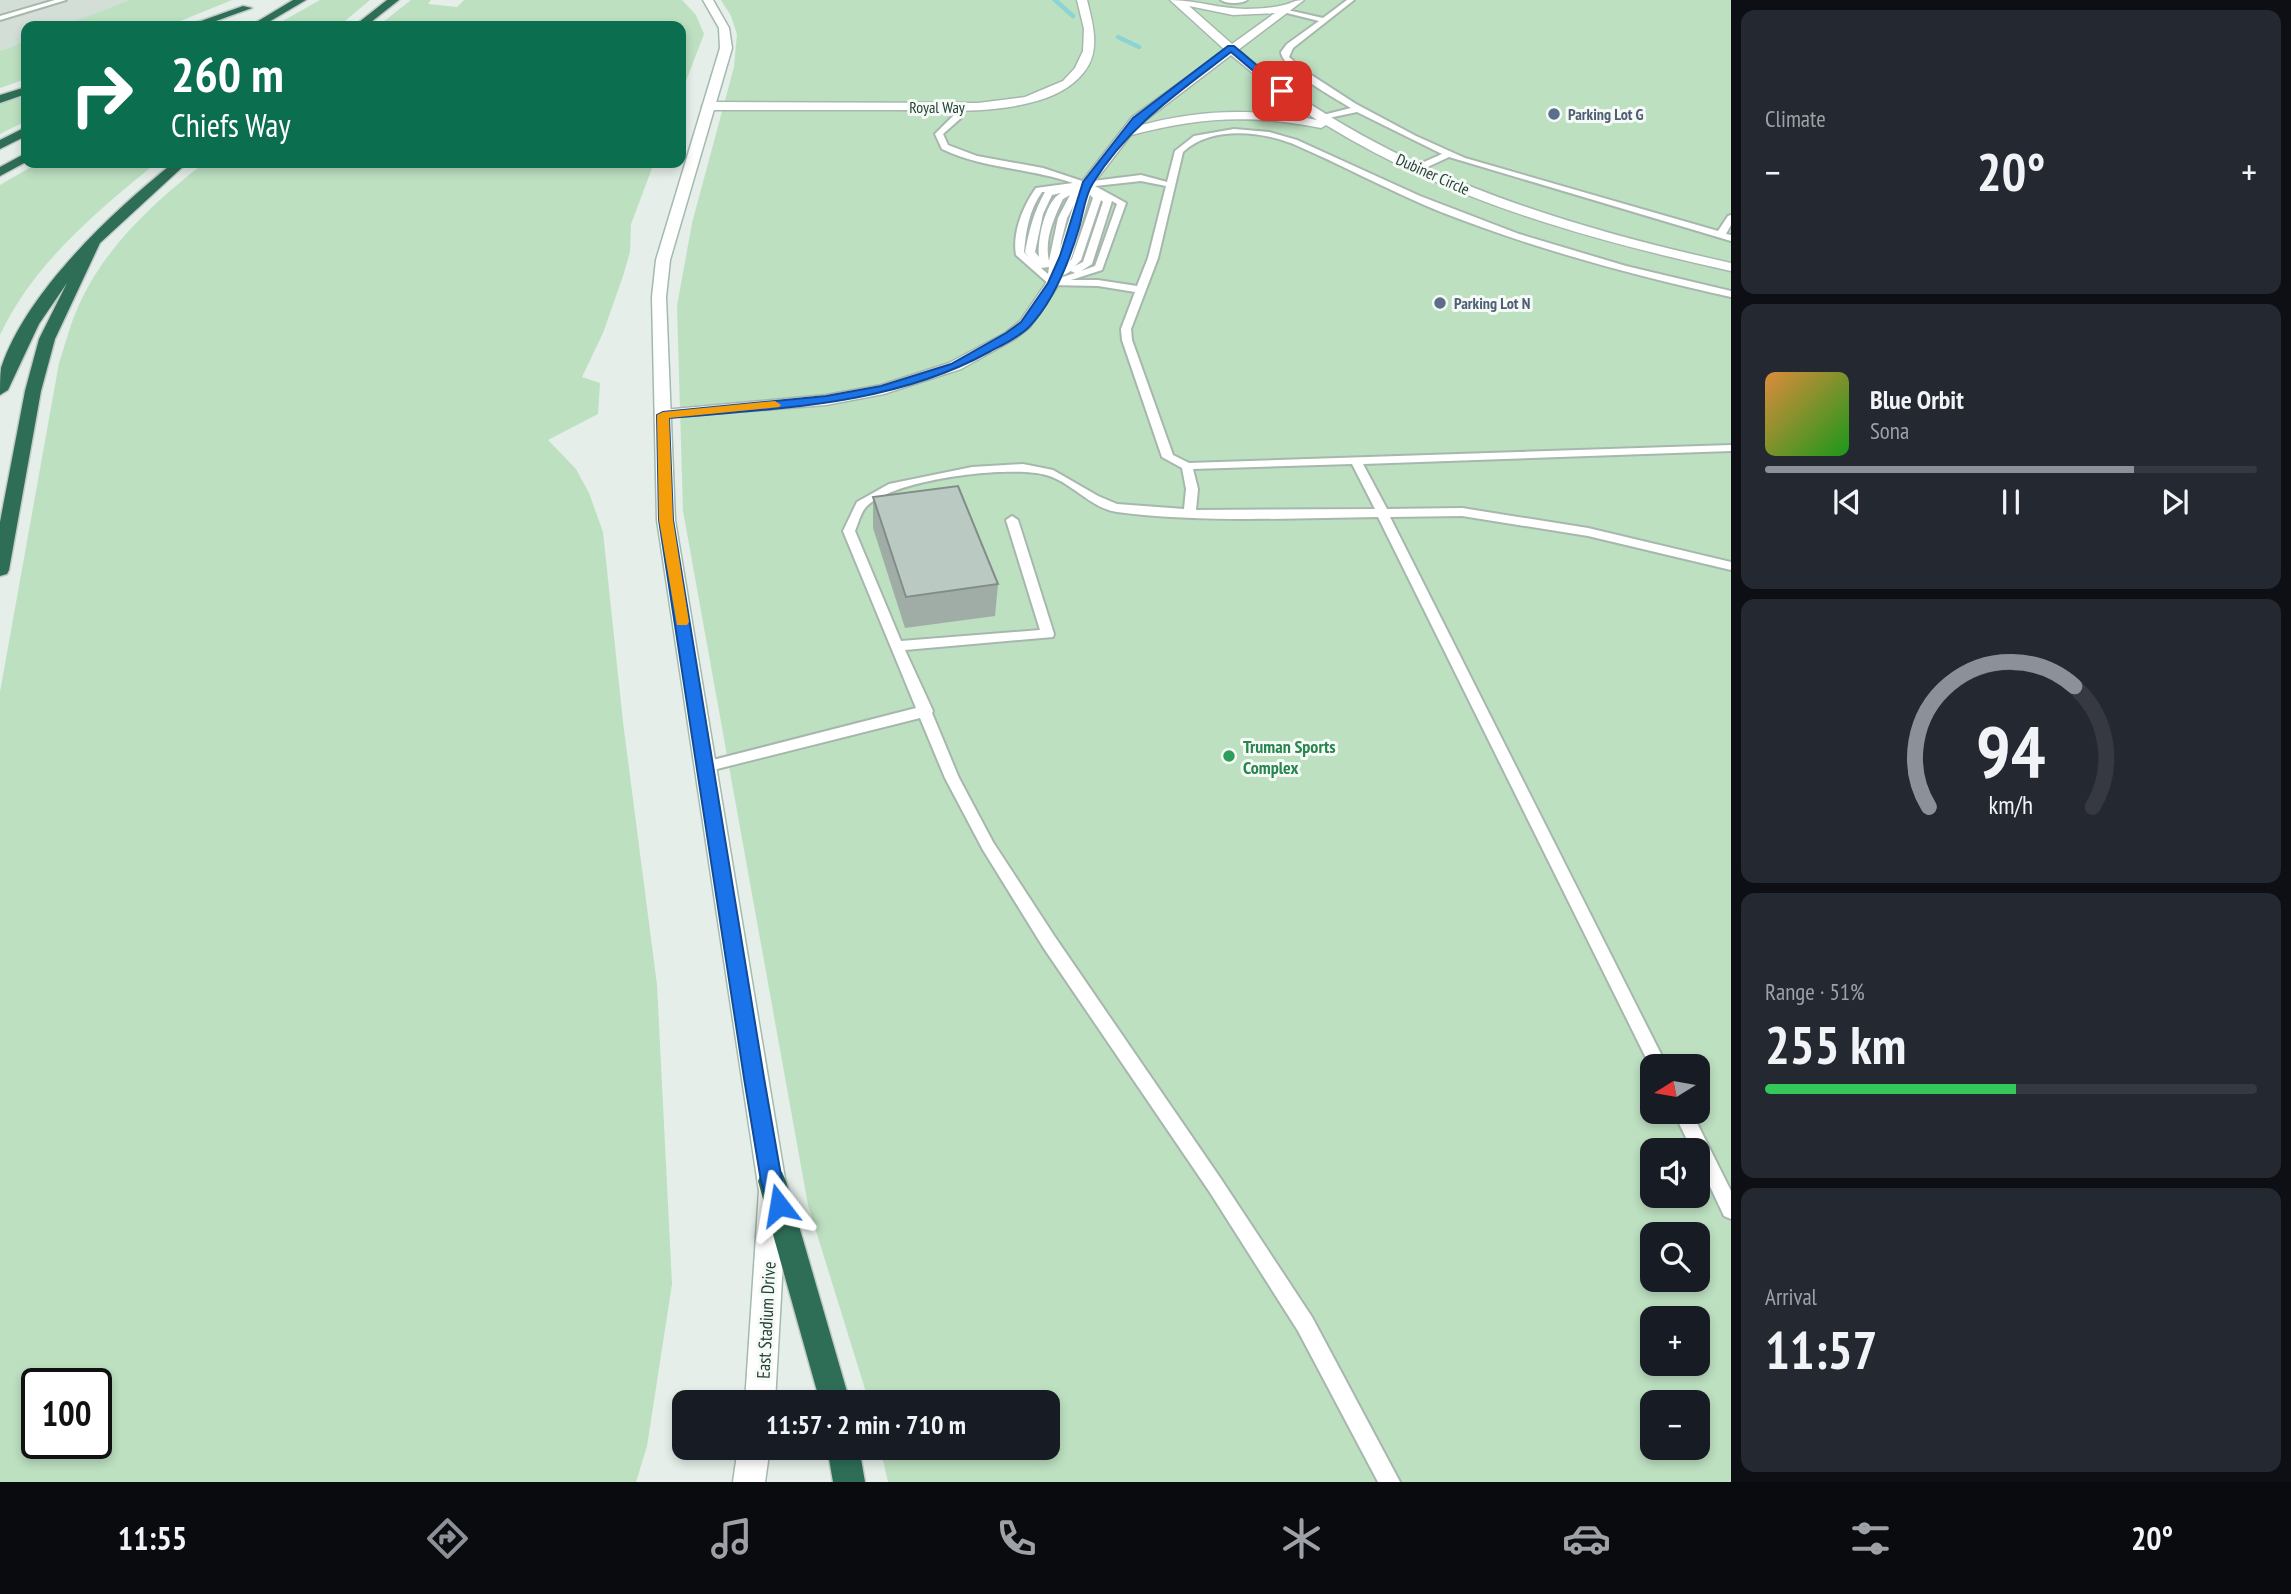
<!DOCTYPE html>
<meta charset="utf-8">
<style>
body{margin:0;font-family:"PT Sans Narrow",sans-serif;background:#242831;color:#f1f3f6;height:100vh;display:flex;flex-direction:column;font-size:26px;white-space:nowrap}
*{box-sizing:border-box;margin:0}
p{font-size:23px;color:#9ea1a6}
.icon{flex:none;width:38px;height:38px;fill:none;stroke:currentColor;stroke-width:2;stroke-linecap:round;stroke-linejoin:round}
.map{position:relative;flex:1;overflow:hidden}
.panel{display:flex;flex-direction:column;gap:10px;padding:10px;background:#0d0f14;width:560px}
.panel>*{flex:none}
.banner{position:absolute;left:21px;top:21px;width:665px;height:147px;border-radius:14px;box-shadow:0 4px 10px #0003;background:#0b6e4f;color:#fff;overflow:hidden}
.needle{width:46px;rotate:259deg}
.buttons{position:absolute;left:1640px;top:1054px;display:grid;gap:14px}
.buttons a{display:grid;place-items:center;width:70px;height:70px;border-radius:14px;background:#171b24;box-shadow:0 4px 10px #0003;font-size:35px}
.speed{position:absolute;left:21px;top:1368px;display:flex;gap:14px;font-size:35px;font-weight:700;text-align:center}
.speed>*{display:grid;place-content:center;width:91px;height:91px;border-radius:50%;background:#171b24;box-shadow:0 4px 10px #0003;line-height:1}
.speed .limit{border:4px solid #111;border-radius:10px;background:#fff;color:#111}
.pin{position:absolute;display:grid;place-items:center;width:60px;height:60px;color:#fff;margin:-30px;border-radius:14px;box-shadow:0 4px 10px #0006}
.me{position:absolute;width:77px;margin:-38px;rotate:346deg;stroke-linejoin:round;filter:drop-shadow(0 0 5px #0008)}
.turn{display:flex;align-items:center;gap:24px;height:147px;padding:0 35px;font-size:32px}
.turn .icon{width:91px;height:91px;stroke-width:2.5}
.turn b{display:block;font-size:49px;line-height:60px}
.big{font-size:52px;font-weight:800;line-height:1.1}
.panel .widget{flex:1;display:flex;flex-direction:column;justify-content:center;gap:10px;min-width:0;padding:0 24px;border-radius:14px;background:#242831}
.panel .dial{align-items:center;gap:0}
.dial svg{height:182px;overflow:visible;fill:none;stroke:#363941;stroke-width:7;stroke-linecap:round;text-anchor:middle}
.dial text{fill:#f1f3f6;stroke:none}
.song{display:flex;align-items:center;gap:21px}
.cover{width:84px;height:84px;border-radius:10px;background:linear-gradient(135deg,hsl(30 70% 55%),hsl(120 70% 35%))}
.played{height:7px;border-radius:4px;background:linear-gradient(90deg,#8c9099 75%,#363941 75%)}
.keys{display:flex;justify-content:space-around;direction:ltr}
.heat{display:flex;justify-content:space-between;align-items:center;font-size:38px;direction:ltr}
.charge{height:10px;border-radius:5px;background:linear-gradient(90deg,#34c759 51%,#363941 0)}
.trip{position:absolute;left:672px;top:1390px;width:388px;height:70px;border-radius:14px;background:#171b24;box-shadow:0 4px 10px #0003;font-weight:800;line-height:70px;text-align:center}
.menu{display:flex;height:112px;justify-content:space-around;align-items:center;background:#090b0e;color:#9ea1a6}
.menu .icon{width:49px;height:49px}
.menu .current{color:#8c9099}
.menu b{font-size:32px;color:#f1f3f6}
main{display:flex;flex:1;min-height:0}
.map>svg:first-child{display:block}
.built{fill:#d3ded7}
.green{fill:#bde0c1;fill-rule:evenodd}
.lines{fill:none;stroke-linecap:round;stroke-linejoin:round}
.stream{stroke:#8cd4d3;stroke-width:4.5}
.service-casing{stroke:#a7b7ae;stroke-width:4}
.minor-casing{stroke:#a7b7ae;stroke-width:3}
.secondary-casing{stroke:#a3baae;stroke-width:3}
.motorway-casing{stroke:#c1cac6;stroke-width:3}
.service{fill:#fff;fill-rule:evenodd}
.minor{fill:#fff;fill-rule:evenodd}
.secondary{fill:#fff;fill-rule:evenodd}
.motorway{fill:#2e6e56;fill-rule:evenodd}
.wall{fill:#a0ada6}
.building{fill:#bac9c1;stroke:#828d87;stroke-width:2}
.route{fill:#1a73e8;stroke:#114b97;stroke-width:2}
.slow{fill:#f59e0b}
.service-dot{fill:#5c6f8a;stroke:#f6faf7;stroke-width:2.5}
.leisure-dot{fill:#2e9e5b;stroke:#f6faf7;stroke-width:2.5}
.labels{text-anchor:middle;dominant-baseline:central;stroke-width:6;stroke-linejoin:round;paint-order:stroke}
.far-street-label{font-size:16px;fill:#234134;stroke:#f6faf7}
.far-service-label{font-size:16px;font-weight:bold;fill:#4e5e75;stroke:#f6faf7;text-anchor:start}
.leisure-label{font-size:18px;font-weight:bold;fill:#27864d;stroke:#f6faf7;text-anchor:start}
.street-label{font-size:18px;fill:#234134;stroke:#f6faf7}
</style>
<main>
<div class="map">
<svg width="1731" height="1482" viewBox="0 0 1731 1482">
<rect width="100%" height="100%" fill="#e5eee8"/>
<path class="built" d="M0 0H131L65 26H26V41L0 51Z"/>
<g class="green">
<path d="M130 0H232L168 26H63Z"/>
<path d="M320 0H370L339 26H274Z"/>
<path d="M411 0H431L428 4 457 7 464 0H682L696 15 704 34 681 94V26H378Z"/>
<path d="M721 0H1731V1482H888L880 1447H1048V1402H869L808 1205 683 511 677 306 692 223 734 67 737 34 731 16ZM1652 1066H1698V1111H1652ZM1652 1150H1698V1195H1652ZM1652 1234H1698V1279H1652ZM1652 1318H1698V1363H1652ZM1652 1402H1698V1447H1652Z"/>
<path d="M26 41V79L0 88V51Z"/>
<path d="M26 95V121L0 134V104Z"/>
<path d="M38 163H156C97 211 33 264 0 335V185Z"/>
<path d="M204 163H654L631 224 630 252 623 276 603 333 582 377 600 383 598 414 548 440 576 469 589 493 603 532 623 722 657 985 672 1284 647 1446 636 1482H0V692L59 363C65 346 69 328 76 312 101 250 153 203 204 163ZM37 1384H96V1444H37Z"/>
</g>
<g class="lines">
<g class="stream">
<path d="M1055 0 1073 16"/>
<path d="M1118 37 1139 47"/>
</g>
<defs>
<g id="service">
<path d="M55 0H66L0 20V16Z"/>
<path d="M1221 0H1247C1242 4 1226 4 1221 0Z"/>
<path d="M1347 0H1354L1293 48 1289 57 1302 69 1356 104 1416 136 1465 158 1718 231 1728 216 1731 215V225L1726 234 1731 235V241L1449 157 1421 170H1415V166L1442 154 1357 112 1319 120V116L1351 108C1335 98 1283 70 1281 52L1287 44 1319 21 1279 11 1283 9 1323 18Z"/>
<path d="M959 106 963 108 961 118 943 134 948 145 977 156 1043 168 1085 182 1141 175 1167 182 1175 151 1194 136 1234 129 1269 132 1297 140 1420 196 1519 234 1626 266 1731 291V297C1632 275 1535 249 1441 212 1390 191 1342 165 1291 143 1258 131 1211 126 1183 152L1158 258 1131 329 1132 340 1173 455 1189 463 1731 445V451L1363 464 1387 509 1462 508 1588 528 1731 562V570L1588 536 1462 516 1390 517 1667 1066H1652V1070L1378 517C1292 518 1203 523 1117 512 1090 508 1072 482 1046 475 1010 465 893 479 866 507 861 512 858 524 855 531L901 641 1040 630 1006 520 1012 516 1018 520 1054 634 1053 637 905 650 933 711 932 713 959 778 993 842 1055 937 1221 1179 1312 1317 1400 1482H1378L1298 1331 1209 1191 1043 947 983 850 945 778 920 718 705 772 700 771 698 767 700 763 705 762 916 708 843 531 857 502 889 484 972 467 1023 464 1053 470 1098 496 1117 504 1184 509 1186 489 1182 468 1162 457 1122 340 1121 329 1135 292 1098 286 1050 285 1016 255C1012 233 1023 206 1036 188L1073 183C1031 168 983 169 942 149L935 134 954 115 955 108ZM1141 181 1166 186 1148 258 1137 286 1098 280H1071L1102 270 1126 203 1095 186ZM1083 187 1093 198 1072 259 1059 272 1064 275 1071 271 1075 273 1057 279 1061 242 1067 218ZM1042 192H1045C1034 211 1029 231 1025 252L1029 257 1024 252C1026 231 1029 210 1042 192ZM1061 193C1045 201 1037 241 1039 257L1035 252 1043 214 1052 195ZM1070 195 1058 218 1049 261C1044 239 1054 218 1063 199ZM1101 200 1103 202 1083 262 1075 266 1081 260ZM1112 201 1117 204 1095 266 1081 271 1092 264ZM1049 267 1048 274 1041 268ZM1352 464 1375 509 1196 510 1198 489 1193 469Z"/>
<path d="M1673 1111H1691L1731 1191V1219L1724 1216 1698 1161V1150H1692Z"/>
</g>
<g id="minor">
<path d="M1077 0H1087C1093 24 1101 51 1084 72 1071 89 1050 98 1029 103 986 114 940 110 896 110 833 110 771 110 708 110L702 106 708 102 978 103 1025 97 1063 81 1075 68 1083 51 1084 29Z"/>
<path d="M1170 0C1196 0 1220 9 1246 9 1258 9 1272 8 1284 5 1292 3 1295 0 1304 0L1238 50C1378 169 1555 224 1731 263V271C1591 240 1449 201 1326 125L1321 128C1251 114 1200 117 1131 135L1093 184 1072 256 1060 283 1030 327 1015 339 961 369 884 394 826 405 657 418 655 415 663 410 826 395 881 385 949 363 1005 333 1020 321 1046 283 1058 256 1080 184 1132 117 1225 50ZM1189 6 1233 15 1275 13 1232 44ZM1231 55 1277 93 1317 120C1255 108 1199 109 1138 126Z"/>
</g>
<g id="secondary">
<path d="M703 0H713L729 28 732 48 670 260 666 297 675 520 787 1191 775 1402H745L759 1191 657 520 652 297 656 260 720 48 719 28Z"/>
<path d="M738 1447H770L765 1482H733Z"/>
</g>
<g id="motorway">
<path d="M293 0H306L262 26H250Z"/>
<path d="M387 0H399L366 26H354Z"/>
<path d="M243 6 252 8 202 26H187Z"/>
<path d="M26 87V94L0 103V95Z"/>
<path d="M26 127V136L0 149V140Z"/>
<path d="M26 153V162L0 176V167Z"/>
<path d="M173 163H187L100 243 55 339 41 391 9 570 7 574 0 576V522L25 391 39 339 67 283 39 324 8 390 0 395C0 386 0 376 1 368 26 292 113 211 173 163Z"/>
<path d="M772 1168 782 1172 786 1181 850 1402H820L758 1181 762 1172Z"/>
<path d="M827 1447H859L865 1482H833Z"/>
</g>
</defs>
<use href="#service" class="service-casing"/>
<use href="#minor" class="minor-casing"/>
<use href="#secondary" class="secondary-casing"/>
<use href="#motorway" class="motorway-casing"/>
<use href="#service" class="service"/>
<use href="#minor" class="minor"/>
<use href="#secondary" class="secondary"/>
<use href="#motorway" class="motorway"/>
</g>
<path class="wall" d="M873 497 998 584 995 616 905 628 873 528Z"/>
<path class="building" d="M958 486 998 584 906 597 873 497Z"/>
<path class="route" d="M1228 46H1234L1285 89V93H1279L1231 52C1179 92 1128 126 1093 183 1085 195 1083 214 1079 228 1069 262 1054 301 1029 327 1018 338 1002 345 989 352 891 406 777 408 669 418L673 520 764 1078 782 1181 789 1205 786 1213 779 1216 771 1213 761 1181 744 1078 659 520 657 415 663 412 826 396 881 386 951 364 1006 333 1021 322 1048 283 1060 256 1083 182 1133 118Z"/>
<path class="slow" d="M775 401 781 405 779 407 669 418 673 520 689 622 687 625H677L659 520 657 415 663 412Z"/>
<g class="service-dot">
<circle cx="1554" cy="114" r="7"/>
<circle cx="1440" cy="303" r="7"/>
</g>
<circle class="leisure-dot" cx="1229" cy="756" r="7"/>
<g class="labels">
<g class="far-street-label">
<text x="937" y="107">Royal Way</text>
<text transform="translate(1433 174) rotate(24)">Dubiner Circle</text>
</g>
<g class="far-service-label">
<text x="1568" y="114">Parking Lot G</text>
<text x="1454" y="303">Parking Lot N</text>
</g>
<g class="leisure-label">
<text x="1243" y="746">Truman Sports<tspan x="1243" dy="21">Complex</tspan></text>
</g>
<g class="street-label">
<text transform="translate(766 1320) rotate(-87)">East Stadium Drive</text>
</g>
</g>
</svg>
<div class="buttons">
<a><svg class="needle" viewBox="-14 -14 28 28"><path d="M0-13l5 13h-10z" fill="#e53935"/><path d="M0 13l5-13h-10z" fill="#9ea1a6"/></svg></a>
<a><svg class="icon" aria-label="sound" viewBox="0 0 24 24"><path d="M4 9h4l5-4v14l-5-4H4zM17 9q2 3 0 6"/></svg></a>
<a><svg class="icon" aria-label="search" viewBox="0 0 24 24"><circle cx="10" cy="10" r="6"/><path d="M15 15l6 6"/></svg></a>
<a>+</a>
<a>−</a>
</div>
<div class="speed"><div class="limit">100</div></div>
<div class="pin" style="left:1282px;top:91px;background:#d93025"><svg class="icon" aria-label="arrive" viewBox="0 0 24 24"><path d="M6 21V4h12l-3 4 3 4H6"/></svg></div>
<svg class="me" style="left:779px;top:1205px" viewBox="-20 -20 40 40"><path d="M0-17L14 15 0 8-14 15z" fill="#1a73e8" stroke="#fff" stroke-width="4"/></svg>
<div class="trip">11:57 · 2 min · 710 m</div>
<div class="banner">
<div class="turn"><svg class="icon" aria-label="right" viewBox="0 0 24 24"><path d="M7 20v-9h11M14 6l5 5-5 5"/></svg><div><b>260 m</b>Chiefs Way</div></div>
</div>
</div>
<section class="panel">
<div class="widget"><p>Climate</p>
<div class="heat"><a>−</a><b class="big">20°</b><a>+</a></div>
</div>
<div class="widget">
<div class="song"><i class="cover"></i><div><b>Blue Orbit</b><p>Sona</p></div></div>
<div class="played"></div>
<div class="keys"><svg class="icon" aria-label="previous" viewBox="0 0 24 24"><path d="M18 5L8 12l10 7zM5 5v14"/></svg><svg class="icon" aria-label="pause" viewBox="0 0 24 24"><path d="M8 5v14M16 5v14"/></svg><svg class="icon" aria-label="next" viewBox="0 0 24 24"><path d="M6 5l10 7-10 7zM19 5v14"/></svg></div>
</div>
<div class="widget dial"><svg viewBox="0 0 100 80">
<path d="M14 69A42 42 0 1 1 86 69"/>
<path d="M14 69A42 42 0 0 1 78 16" stroke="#8c9099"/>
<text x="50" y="56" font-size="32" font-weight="700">94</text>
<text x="50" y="72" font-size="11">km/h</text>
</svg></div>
<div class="widget"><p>Range · 51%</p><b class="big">255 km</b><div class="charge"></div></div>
<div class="widget"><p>Arrival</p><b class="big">11:57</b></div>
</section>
</main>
<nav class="menu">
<b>11:55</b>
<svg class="icon current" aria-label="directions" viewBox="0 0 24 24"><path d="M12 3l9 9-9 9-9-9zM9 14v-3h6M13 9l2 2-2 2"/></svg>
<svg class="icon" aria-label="music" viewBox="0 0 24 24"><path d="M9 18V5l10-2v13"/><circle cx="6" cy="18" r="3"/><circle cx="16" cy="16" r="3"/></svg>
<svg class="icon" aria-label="phone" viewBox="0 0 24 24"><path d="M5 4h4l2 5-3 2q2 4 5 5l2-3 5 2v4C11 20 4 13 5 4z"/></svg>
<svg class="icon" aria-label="climate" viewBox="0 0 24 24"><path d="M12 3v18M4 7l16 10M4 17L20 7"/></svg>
<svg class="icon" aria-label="car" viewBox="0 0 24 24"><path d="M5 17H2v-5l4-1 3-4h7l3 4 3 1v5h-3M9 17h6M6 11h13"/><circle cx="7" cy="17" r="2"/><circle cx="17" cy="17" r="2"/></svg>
<svg class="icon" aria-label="filters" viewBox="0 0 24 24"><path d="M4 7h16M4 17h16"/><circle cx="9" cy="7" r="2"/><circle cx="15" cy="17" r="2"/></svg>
<b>20°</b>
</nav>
